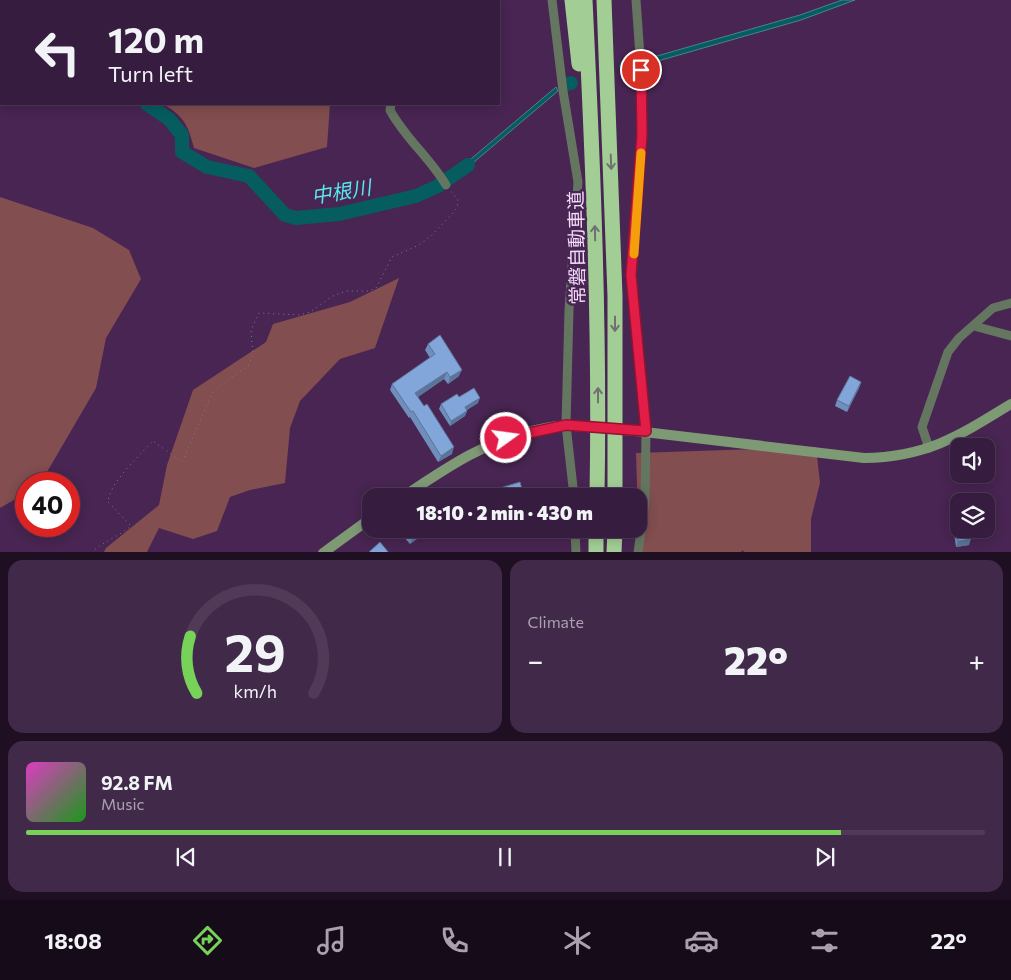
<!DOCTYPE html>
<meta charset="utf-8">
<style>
body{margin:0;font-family:Commissioner,"Noto Sans JP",sans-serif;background:#412949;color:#f1f3f6;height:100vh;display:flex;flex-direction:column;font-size:19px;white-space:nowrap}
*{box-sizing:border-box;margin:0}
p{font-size:16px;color:#aaa1b0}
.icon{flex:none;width:28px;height:28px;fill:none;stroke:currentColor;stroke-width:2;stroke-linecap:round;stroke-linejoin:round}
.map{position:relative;height:552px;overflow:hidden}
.sheet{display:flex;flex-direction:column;gap:8px;padding:8px;background:#1e0f22;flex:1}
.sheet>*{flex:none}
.guide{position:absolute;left:0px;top:0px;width:500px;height:105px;box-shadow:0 2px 12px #0003,0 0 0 1px #503a58;background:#361c3e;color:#f1f3f6;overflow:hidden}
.buttons{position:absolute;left:950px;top:438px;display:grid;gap:10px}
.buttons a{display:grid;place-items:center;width:45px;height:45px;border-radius:10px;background:#361c3e;box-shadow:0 2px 12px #0003,0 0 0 1px #503a58;font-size:25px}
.speed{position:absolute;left:15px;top:472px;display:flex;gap:10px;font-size:25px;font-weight:700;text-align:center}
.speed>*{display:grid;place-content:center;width:65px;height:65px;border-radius:50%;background:#361c3e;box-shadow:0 2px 12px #0003,0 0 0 1px #503a58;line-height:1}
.speed .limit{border:8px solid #d22;background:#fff;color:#111}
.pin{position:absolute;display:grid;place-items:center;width:42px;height:42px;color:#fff;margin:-21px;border:2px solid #fff;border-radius:50%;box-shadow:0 1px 5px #0007}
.me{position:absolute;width:55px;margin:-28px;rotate:76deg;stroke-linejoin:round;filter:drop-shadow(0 0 4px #0008)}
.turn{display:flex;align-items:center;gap:18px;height:105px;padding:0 25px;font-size:22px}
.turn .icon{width:65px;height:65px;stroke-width:2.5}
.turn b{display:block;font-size:35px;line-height:42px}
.big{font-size:38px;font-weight:800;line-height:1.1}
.sheet .widget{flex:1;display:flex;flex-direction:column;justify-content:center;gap:8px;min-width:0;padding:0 18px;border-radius:15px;background:#412949}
.sheet .dial{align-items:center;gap:0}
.dial svg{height:130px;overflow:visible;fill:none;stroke:#503a58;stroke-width:7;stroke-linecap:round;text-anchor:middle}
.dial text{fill:#f1f3f6;stroke:none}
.song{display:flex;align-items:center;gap:15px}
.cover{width:60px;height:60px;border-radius:8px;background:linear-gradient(135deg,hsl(310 70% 55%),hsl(120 70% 35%))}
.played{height:5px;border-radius:2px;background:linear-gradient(90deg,#77d259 85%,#503a58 85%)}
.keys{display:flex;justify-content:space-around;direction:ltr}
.heat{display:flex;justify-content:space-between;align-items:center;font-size:28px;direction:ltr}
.sheet .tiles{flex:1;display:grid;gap:8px;grid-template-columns:1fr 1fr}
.widget:last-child{grid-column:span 2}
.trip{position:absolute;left:362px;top:488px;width:285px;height:50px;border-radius:15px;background:#361c3e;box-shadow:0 2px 12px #0003,0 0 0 1px #503a58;font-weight:800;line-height:50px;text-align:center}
.dock{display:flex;height:80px;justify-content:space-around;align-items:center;background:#160b19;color:#aaa1b0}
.dock .icon{width:35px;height:35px}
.dock .current{color:#77d259}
.dock b{font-size:22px;color:#f1f3f6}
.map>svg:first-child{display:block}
.green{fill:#824e4f}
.water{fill:#055d60;stroke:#4c838d}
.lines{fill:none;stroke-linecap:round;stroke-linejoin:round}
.river{stroke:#055d60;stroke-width:14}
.path{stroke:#8e7196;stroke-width:1;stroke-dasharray:1 4;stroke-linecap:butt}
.street{stroke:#64765f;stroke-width:9}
.secondary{stroke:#7e9a75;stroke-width:10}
.highway{stroke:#a2ce95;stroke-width:15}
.secondary-bridge{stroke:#7e9a75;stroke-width:10}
.wall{fill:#708ebb}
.shaded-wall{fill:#5b7499}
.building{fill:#82a5da;stroke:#5b7499}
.oneway{stroke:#707170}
.route-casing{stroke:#92132f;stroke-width:12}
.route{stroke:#e11d48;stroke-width:9}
.slow{stroke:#f59e0b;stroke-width:9}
.labels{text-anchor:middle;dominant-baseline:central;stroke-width:5;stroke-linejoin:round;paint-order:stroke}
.street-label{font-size:19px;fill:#f1dcf7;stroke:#482552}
.water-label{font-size:20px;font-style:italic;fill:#59e8ed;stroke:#482552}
</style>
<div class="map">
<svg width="1011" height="553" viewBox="0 0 1011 553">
<rect width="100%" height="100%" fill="#482552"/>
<g class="green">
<path d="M96 0H290L293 1H96Z"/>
<path d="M163 104H330L327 147 254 168 194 148C188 125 184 116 163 104Z"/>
<path d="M0 197 93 228 129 250 141 279 106 338 96 388 40 484H26V493L0 508Z"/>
<path d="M399 278 375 348 340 359 300 401 290 428 285 483 250 490 230 497 217 531 193 539 159 528 147 552H104L106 548 159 505 167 465 193 390 266 342 273 324 350 302Z"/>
<path d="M816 447 820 483 811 519V552L744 553 743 550 740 553 639 552 636 453Z"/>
</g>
<g class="water">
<path d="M842 0H855L801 20 644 65 643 60 800 15Z"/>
<path d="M556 87 558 91 454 179 452 175Z"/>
</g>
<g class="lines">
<g class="river">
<path d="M626 66 634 64"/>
<path d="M0 69 1 68"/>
<path d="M567 84 571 83"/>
<path d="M147 104 169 119 182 135V152L207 167 249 176 285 215 296 218 339 214 416 196 438 186 468 165"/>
</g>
<path class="path" d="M91 553C104 541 118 537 131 526L108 502C109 483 140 455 153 441L182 462 213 391 249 365 253 354 251 330 259 313 300 315 310 312 333 296 346 291H369L376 288 392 257 419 245 432 235 451 215 457 208 458 200 451 191"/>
<g class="street">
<path d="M344 0 347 1"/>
<path d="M552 0 563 91 578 182 569 310 566 425 574 496"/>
<path d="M636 0 641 70 642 135 631 275 646 431 645 500 638 553"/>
<path d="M418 1 420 0"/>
<path d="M391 104 390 110C405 138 430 158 446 185"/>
<path d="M974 326 1011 336"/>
<path d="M929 448 922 427 948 352 959 338 993 308 1011 303"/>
<path d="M575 529 576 553"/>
</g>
<g class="secondary">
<path d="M636 431 864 458C927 457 959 436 1011 404"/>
<path d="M404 496C448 467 480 444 532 431 546 428 560 424 574 426"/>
<path d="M323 553 371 518"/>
</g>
<g class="highway">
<path d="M572 0 579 64"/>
<path d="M585 0C593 165 600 330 597 496"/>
<path d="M604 0 615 296V496"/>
<path d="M596 553V529"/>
<path d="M614 553 615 529"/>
</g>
<path class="secondary-bridge" d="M574 426 636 431"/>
</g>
<g class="wall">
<path d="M428 344 459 376 448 384 444 379 418 397 452 454 438 462 410 417 409 418 390 390 392 384 430 358 425 350Z"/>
<path d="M861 382 859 388 847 412 835 406 837 400Z"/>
<path d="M459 397 478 403 467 410 465 416 450 426 439 409 441 404Z"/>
<path d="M955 521 969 545 956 547 953 527Z"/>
<path d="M397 529H424L422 535 410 544Z"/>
</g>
<g class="shaded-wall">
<path d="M462 370 459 376 448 384 450 377Z"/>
<path d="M447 372 444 379 413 400 415 393Z"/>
<path d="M861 382 859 388 847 412 849 406Z"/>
<path d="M480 398 478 403 463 412 465 407Z"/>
<path d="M467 411 465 416 450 426 451 421Z"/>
<path d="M454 447 452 454 438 462 441 456Z"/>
<path d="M424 529 422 535 410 544 412 539Z"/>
<path d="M484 529H493L482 532Z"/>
<path d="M971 539 969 545 956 547 958 541Z"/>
</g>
<g class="building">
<path d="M440 335 462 370 450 377 447 372 415 393 424 406 427 404 454 447 441 456 413 411 411 412 392 384 435 354 428 344Z"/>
<path d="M850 376 861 382 849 406 837 400Z"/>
<path d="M474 388 480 398 465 407 467 411 451 421 441 404 457 394 459 397Z"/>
<path d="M520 482 524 496H477V495Z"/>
<path d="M959 520V529H970L971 539 958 541 955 521Z"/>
<path d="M404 529H424L412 539Z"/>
<path d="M380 542 389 553H368Z"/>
</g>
<defs><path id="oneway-shaft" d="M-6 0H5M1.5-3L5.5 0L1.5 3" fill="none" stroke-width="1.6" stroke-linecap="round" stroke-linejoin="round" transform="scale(1.25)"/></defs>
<g class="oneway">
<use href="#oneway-shaft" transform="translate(611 162) rotate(88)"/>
<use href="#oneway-shaft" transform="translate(595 233) rotate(-91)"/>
<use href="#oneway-shaft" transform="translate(615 324) rotate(90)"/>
<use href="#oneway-shaft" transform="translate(598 395) rotate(-90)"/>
</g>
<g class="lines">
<defs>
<path id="route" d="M506 438 566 425 646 431 631 275 642 135 641 70"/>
</defs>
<use href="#route" class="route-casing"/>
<use href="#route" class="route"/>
<path class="slow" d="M634 254 641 153"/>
</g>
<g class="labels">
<g class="street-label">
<text transform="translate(576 248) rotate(-91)">常磐自動車道</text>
</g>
<g class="water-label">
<text transform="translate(341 191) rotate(-9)">中根川</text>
</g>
</g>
</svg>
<div class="buttons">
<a><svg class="icon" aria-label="sound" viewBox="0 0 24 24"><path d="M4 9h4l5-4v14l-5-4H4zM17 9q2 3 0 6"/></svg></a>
<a><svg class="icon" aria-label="layers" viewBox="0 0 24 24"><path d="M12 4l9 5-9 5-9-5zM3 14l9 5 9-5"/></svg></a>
</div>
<div class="speed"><div class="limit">40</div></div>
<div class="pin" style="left:641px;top:70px;background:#d93025"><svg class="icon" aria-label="arrive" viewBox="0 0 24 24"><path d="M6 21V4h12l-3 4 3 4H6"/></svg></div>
<svg class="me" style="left:506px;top:438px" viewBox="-20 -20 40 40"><circle r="17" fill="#e11d48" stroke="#fff" stroke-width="3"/><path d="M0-11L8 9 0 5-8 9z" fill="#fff"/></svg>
<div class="trip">18:10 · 2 min · 430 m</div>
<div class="guide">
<div class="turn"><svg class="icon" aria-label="left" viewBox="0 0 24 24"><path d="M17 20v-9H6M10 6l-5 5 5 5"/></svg><div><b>120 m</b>Turn left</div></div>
</div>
</div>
<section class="sheet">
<div class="tiles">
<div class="widget dial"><svg viewBox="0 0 100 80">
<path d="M14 69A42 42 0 1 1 86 69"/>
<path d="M14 69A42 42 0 0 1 10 34" stroke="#77d259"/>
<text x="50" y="56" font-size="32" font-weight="700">29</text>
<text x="50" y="72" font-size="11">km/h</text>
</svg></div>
<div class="widget"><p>Climate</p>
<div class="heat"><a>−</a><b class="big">22°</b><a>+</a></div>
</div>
<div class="widget">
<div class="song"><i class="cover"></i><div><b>92.8 FM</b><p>Music</p></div></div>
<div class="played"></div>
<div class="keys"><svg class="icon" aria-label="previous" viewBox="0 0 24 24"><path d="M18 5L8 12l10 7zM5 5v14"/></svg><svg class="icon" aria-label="pause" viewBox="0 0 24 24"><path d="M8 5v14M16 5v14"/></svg><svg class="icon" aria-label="next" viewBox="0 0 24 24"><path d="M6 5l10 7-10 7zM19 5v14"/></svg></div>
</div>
</div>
</section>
<nav class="dock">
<b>18:08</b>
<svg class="icon current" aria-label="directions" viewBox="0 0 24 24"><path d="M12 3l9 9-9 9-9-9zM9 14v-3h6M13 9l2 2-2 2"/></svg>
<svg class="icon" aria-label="music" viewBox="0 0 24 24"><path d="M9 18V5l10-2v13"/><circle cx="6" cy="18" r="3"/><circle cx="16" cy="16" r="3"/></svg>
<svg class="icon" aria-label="phone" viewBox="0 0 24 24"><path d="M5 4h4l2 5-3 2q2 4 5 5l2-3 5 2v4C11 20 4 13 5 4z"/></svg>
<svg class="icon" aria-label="climate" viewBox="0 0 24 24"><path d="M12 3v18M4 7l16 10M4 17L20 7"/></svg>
<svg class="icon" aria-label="car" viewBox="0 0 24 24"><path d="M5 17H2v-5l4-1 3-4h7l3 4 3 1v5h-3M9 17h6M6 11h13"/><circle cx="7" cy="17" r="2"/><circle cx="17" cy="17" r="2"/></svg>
<svg class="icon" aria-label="filters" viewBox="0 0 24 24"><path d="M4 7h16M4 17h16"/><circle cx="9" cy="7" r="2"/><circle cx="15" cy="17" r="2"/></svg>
<b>22°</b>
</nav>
